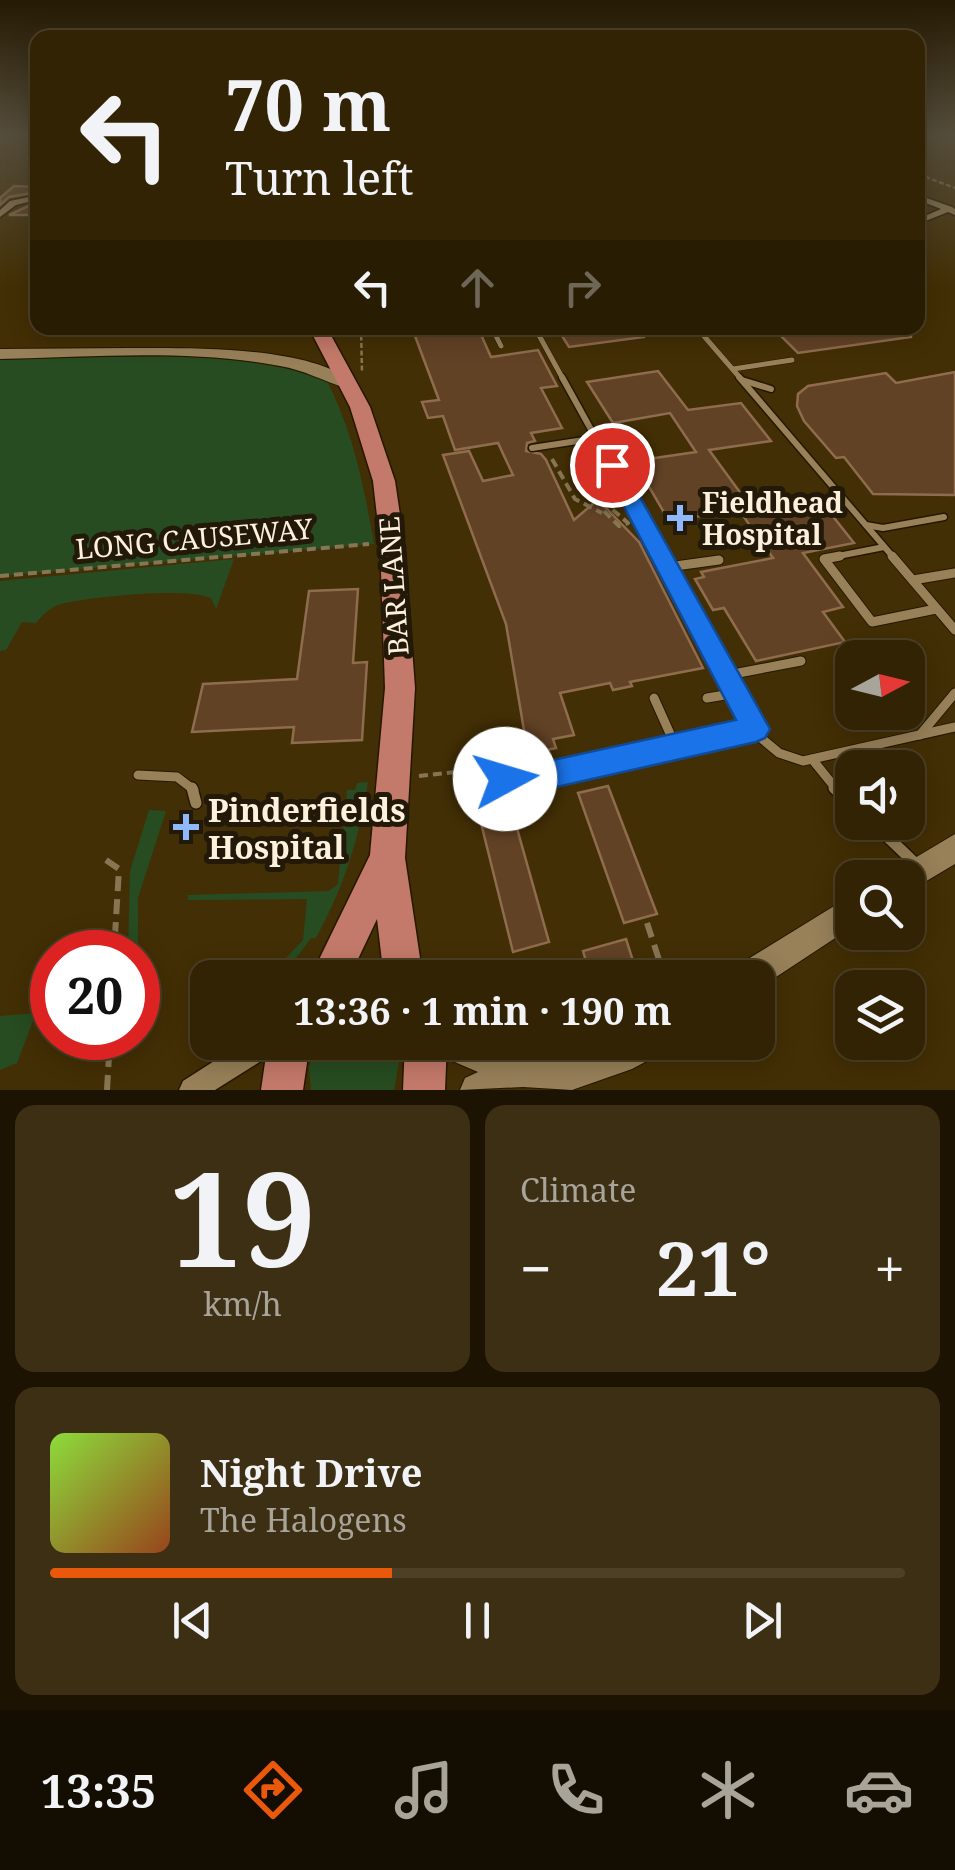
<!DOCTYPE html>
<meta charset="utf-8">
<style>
body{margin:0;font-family:"Noto Serif",serif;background:#3d2f13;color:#f1f3f6;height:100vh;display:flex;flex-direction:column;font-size:38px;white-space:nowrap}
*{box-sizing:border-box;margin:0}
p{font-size:32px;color:#a8a49a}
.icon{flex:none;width:55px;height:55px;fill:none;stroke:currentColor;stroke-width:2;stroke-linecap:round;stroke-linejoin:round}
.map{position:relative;height:1090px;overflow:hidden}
.side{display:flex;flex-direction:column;gap:15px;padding:15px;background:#1c1302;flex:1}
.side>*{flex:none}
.banner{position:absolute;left:30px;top:30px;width:895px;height:305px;border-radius:20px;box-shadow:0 5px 25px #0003,0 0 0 2px #4d4026;background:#322304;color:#f1f3f6;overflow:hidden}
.needle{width:65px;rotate:83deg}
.controls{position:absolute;left:835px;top:640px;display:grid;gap:20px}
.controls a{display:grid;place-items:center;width:90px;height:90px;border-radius:20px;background:#322304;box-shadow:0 5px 25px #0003,0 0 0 2px #4d4026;font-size:50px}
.speed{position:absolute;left:30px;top:930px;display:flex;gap:20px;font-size:50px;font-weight:700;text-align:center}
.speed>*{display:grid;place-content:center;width:130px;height:130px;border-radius:50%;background:#322304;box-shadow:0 5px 25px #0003,0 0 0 2px #4d4026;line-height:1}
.speed .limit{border:15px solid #d22;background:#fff;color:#111}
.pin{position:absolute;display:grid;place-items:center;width:85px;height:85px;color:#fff;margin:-42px;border:5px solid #fff;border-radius:50%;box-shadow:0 2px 10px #0007}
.me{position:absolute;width:110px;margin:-55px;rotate:84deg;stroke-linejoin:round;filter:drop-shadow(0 0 8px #0008)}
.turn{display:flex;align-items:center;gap:35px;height:210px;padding:0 30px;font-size:45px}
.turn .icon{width:130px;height:130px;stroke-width:2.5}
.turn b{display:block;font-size:70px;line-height:85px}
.lanes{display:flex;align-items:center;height:95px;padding:0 30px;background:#0003;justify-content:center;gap:50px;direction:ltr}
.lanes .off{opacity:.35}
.big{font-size:75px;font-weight:700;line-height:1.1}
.side .tile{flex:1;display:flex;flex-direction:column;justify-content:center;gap:15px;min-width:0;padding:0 35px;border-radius:20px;background:#3d2f13}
.side .dial{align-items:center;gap:0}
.dial b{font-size:130px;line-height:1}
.song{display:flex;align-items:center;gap:30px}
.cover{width:120px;height:120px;border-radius:15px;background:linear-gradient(135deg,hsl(90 70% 55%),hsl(20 70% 35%))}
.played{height:10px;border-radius:5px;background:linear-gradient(90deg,#ea580c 40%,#4d4026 40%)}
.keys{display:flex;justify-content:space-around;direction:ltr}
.heat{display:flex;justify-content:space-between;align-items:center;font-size:55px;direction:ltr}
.side .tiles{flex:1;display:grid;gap:15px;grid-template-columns:1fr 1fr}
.tile:last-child{grid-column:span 2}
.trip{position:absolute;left:190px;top:960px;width:585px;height:100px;border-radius:20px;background:#322304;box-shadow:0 5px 25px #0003,0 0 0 2px #4d4026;font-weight:700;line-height:100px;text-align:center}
.dock{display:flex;height:160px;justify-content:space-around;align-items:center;background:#140e02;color:#a8a49a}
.dock .icon{width:70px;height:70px}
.dock .active{color:#ea580c}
.dock b{font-size:45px;color:#f1f3f6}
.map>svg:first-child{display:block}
.green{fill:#274c21}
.building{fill:#624225;stroke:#8f6c4e;stroke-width:2.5}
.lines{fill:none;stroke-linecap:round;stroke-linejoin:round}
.service-far4-casing{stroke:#261800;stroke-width:5}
.service-far3-casing{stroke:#261800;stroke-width:6}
.service-far2-casing{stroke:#261800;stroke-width:9}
.service-far1-casing{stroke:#261800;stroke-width:11}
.service-casing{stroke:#261800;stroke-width:14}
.minor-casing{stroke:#261800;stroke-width:3}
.tertiary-casing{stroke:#261800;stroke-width:2}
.primary-casing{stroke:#261800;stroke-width:3}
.path-far2{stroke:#877653;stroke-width:2.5;stroke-dasharray:5 2.5;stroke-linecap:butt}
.path-far1{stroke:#877653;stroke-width:4;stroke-dasharray:9 5;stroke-linecap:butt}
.path{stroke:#877653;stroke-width:6;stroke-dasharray:15 8;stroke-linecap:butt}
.service-far4{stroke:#988159;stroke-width:4}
.service-far3{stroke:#988159;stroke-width:5}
.service-far2{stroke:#988159;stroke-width:6}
.service-far1{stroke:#988159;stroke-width:9}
.service{stroke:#988159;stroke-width:11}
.minor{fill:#988159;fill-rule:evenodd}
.tertiary{fill:#988159;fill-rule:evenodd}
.primary{fill:#c47a6a;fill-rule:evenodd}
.route{fill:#1a73e8;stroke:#114b97;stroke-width:2.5}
.poi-dot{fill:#90b8fd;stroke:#221909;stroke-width:4}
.labels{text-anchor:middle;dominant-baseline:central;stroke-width:10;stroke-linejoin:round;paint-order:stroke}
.poi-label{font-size:28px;font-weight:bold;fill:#fef1dc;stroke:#221909;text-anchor:start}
.street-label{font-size:28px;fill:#fef1dc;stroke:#221909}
.near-poi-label{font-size:32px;font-weight:bold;fill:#fef1dc;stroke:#221909;text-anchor:start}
</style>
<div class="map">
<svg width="955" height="1090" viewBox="0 0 955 1090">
<rect width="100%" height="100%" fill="#432f05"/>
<g class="green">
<path d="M0 358C107 359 222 346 326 379 353 431 364 486 374 544L0 576Z"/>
<path d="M234 559 216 609 211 598C184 587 91 597 61 604 50 607 43 615 36 623L22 622 6 650 0 651V581Z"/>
<path d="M368 782C358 842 345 884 316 938H311L282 977H268L303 940 307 899 188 900V895L329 891 338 884 347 790H355L357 783Z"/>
<path d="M149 810 166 811 138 898V960V952H128L130 871Z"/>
<path d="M36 1013 17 1063 0 1070V1016Z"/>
<path d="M318 1042 396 1043 400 1057 394 1090H311L309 1067Z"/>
</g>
<g class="building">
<path d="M14 186 38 187V215H9L35 203 32 193 9 197 0 205V198Z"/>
<path d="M412 328H478L491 357 538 350 557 386 541 388 562 428 531 433 535 441 527 443 526 451 541 454 546 460 574 520 595 502 606 508 639 542 703 668 630 682 632 686 613 690 610 683 560 693 574 735 553 739 556 748 528 754 506 624 443 455 469 451 483 481 513 475 498 443 455 450 443 416 428 418 422 402 439 400Z"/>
<path d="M557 328H643L644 337 569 347Z"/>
<path d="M773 328H910L911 337 798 353Z"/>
<path d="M658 371 688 410 741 403 771 441 709 450 750 506 816 495 854 543 803 553 843 607 823 612 845 642 756 661 724 608 713 610 695 579 704 577 701 572 773 558 739 510 669 521 634 461 696 452 670 413 613 423 587 382Z"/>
<path d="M955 372V495L873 494 844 457 836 458 804 421 797 406 798 394 808 386 886 373 896 383Z"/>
<path d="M358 589 353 663 367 662 362 740 292 743 294 727 192 732 203 684 297 679 309 591Z"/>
<path d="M608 786 657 914 624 923 578 793Z"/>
<path d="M511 807 549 942 513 952 479 815Z"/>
<path d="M626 939 635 967 591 978 583 951Z"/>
</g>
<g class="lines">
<defs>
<path id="service-far4" d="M29 158H38"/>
<g id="service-far3">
<path d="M492 328 501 346"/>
<path d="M535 328 563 379"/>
<path d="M697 328 741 379"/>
<path d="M493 330 511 328"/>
<path d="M733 369 792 360"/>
</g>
<g id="service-far2">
<path d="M562 377 662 558"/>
<path d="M739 377 894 558"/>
<path d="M742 380 771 389"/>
<path d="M532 448 597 438"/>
<path d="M866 525 883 528 944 517"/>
<path d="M828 558 884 547"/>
</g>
<g id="service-far1">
<path d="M661 556 761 738 779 753 803 761 955 727"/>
<path d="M840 556 824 559 872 622 936 609"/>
<path d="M892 556 955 630"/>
<path d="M668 567 719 560"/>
<path d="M913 580 955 573"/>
<path d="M728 675 801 661"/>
<path d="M654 698 676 747"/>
<path d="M707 698 737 693"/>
<path d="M920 735 955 693"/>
<path d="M812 759 837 790"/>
<path d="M498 765 505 779 521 781 756 729"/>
<path d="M138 775 177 777 194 790"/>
</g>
<g id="service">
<path d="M192 788 196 803"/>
<path d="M834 788 852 805"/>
<path d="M872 822 919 867"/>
</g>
<g id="minor">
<path d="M918 195 952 207 955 209V215L948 212 918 224V219L941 209 918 200Z"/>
<path d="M29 197H32V201L16 205 0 217V210L10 201Z"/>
<path d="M244 1042H280L277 1051 215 1090H179L183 1081Z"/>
</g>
<g id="tertiary">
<path d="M129 348C186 348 310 345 354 383L346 388C323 381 304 370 280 366 189 349 92 357 0 359V349Z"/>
<path d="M955 834V864L908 892V878H894L898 868Z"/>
<path d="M852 895V927L758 989V978H731L735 967Z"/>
<path d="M432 1042H487L526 1055 549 1057 572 1056 614 1042H664L660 1054 632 1069 572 1090 523 1087 460 1090 465 1078 478 1072 436 1054Z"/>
</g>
<g id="primary">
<path d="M309 328H327L370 407 395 481 404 542 415 688 405 858 423 978H384L377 919 349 978H310L370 855 385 688 380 542 373 481 350 407Z"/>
<path d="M268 1042H310L303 1090H261Z"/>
<path d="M405 1042H447L445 1090H403Z"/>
</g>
</defs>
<use href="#service-far4" class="service-far4-casing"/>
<use href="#service-far3" class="service-far3-casing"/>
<use href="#service-far2" class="service-far2-casing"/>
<use href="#service-far1" class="service-far1-casing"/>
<use href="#service" class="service-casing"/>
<use href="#minor" class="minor-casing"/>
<use href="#tertiary" class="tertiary-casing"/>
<use href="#primary" class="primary-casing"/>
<g class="path-far2">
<path d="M918 174 955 188"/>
<path d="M361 328 362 372"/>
</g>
<g class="path-far1">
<path d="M552 459 575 499 602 513"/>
<path d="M604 511 619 526 628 523 605 503 615 495"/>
<path d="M0 576 369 544"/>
<path d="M419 776 484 769"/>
</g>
<g class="path">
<path d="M106 860 119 869 114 952"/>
<path d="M647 923 665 978"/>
<path d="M107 1090 110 1038"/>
</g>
<use href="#service-far4" class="service-far4"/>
<use href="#service-far3" class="service-far3"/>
<use href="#service-far2" class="service-far2"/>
<use href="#service-far1" class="service-far1"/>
<use href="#service" class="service"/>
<use href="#minor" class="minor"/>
<use href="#tertiary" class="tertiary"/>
<use href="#primary" class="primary"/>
</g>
<linearGradient id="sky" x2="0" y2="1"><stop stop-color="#251a03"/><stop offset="0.47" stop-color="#554d3b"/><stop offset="1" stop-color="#554d3b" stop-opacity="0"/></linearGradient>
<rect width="955" height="287" fill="url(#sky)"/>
<path class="route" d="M612 458 622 465 770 729 765 738 756 742 521 795 494 789 490 779 494 769 505 765 521 767 736 720 602 465Z"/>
<g class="poi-dot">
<path d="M675 503h10v10h10v10h-10v10h-10v-10h-10v-10h10z"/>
<path d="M181 812h10v10h10v10h-10v10h-10v-10h-10v-10h10z"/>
</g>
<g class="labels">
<g class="poi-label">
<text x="702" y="502">Fieldhead<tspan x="702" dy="32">Hospital</tspan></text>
</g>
<g class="street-label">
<text transform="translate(194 538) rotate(-5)">LONG CAUSEWAY</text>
<text transform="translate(393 586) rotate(-94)">BAR LANE</text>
</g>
<g class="near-poi-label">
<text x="208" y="809">Pinderfields<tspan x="208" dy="37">Hospital</tspan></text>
</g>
</g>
</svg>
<div class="controls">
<a><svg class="needle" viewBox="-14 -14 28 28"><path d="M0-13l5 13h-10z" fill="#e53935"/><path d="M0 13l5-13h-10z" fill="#a8a49a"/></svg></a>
<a><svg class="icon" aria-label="sound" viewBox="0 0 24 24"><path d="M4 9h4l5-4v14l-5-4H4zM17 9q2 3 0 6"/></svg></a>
<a><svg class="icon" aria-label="search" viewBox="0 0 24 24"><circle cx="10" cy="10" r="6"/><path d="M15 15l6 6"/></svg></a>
<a><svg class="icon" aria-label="layers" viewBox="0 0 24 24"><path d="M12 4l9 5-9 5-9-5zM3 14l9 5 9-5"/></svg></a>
</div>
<div class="speed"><div class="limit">20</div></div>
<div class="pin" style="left:612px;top:465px;background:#d93025"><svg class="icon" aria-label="arrive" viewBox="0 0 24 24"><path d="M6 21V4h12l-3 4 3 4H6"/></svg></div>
<svg class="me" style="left:505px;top:779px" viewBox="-20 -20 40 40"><circle r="19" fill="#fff"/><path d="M0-13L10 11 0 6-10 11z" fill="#1a73e8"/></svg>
<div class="trip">13:36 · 1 min · 190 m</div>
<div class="banner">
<div class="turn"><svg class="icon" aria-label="left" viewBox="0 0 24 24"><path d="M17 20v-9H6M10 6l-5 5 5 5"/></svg><div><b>70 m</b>Turn left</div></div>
<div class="lanes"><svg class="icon" aria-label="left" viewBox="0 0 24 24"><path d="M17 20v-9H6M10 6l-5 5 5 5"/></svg><svg class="icon off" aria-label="ahead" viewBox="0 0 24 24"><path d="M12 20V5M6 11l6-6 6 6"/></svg><svg class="icon off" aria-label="right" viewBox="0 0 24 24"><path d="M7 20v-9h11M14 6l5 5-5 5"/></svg></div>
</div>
</div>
<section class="side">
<div class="tiles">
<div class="tile dial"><b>19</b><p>km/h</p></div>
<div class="tile"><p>Climate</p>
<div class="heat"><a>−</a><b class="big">21°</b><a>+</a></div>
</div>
<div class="tile">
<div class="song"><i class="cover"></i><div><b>Night Drive</b><p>The Halogens</p></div></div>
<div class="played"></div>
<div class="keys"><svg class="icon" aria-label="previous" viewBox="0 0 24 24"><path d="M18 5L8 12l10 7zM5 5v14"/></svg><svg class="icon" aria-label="pause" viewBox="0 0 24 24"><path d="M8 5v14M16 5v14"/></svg><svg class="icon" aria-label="next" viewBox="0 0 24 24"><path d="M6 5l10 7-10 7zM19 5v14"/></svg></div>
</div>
</div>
</section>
<nav class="dock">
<b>13:35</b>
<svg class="icon active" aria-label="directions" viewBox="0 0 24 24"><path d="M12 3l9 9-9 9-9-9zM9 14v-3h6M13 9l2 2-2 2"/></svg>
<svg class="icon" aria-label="music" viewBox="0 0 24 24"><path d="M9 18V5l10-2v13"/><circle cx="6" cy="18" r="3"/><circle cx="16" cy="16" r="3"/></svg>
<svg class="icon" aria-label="phone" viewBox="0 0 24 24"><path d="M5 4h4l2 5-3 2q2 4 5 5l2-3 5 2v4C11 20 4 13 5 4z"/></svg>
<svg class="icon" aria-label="climate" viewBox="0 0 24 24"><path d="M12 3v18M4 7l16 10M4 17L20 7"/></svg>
<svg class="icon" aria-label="car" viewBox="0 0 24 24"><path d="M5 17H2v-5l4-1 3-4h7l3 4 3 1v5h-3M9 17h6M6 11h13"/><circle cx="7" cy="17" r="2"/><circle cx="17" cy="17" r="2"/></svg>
</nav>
